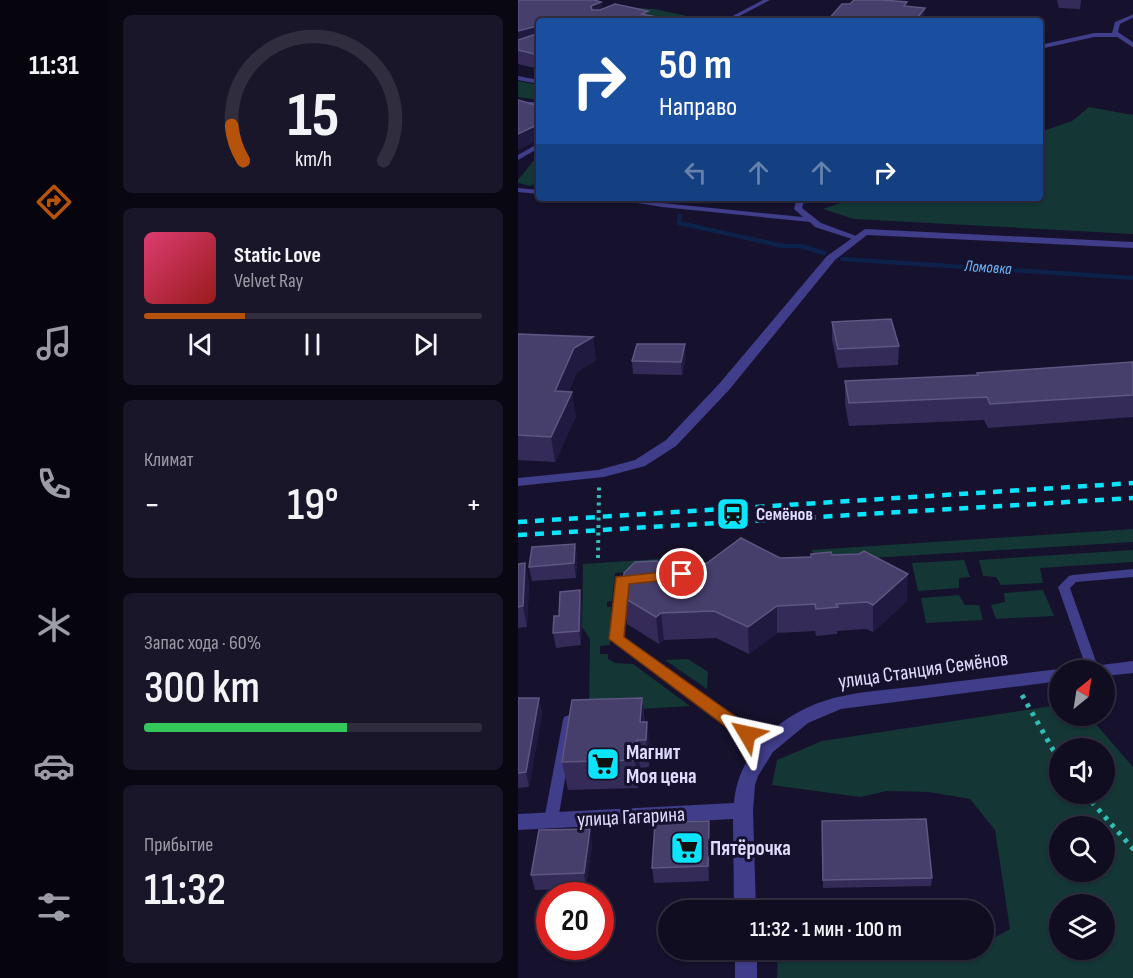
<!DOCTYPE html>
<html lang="ru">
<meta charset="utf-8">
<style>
body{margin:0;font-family:"Sofia Sans Condensed",sans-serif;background:#19162a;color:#f1f3f6;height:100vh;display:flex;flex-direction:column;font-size:22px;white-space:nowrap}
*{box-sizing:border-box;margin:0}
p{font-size:20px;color:#9c9ca5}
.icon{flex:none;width:33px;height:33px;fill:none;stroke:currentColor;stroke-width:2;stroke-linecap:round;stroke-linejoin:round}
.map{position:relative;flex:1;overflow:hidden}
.sheet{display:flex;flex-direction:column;gap:15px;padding:15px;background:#090712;width:410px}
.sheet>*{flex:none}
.guide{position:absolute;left:18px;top:18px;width:507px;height:183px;border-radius:6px;box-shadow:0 2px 4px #0004,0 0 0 2px #302d3f;background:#1a4fa0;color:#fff;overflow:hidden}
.needle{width:39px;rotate:30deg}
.fabs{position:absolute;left:531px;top:660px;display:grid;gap:12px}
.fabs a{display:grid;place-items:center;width:66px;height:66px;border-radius:50%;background:#100d21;box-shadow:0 2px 4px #0004,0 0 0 2px #302d3f;font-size:30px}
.speed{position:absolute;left:18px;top:882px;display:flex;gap:12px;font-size:30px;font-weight:700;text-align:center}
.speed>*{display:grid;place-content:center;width:78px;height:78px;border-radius:50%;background:#100d21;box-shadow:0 2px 4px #0004,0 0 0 2px #302d3f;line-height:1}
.speed .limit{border:9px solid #d22;background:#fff;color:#111}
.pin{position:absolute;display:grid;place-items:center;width:51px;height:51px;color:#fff;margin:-26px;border:3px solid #fff;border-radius:50%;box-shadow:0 2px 6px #0007}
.me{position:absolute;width:66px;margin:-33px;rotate:306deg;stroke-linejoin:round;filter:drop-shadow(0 0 4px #0008)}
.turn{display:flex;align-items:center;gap:21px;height:126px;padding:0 24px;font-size:27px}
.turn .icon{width:78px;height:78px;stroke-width:2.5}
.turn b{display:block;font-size:42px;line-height:51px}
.lanes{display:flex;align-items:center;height:57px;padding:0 24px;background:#0003;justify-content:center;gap:30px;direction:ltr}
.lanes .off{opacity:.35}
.big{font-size:45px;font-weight:600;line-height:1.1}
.sheet .tile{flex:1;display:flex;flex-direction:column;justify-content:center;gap:9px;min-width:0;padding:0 21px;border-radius:9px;background:#19162a}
.sheet .dial{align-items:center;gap:0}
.dial svg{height:156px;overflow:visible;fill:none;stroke:#302d3f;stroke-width:7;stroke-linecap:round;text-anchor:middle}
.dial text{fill:#f1f3f6;stroke:none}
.song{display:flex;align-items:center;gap:18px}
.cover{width:72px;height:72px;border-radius:9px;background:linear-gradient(135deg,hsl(340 70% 55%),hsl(0 70% 35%))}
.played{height:6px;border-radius:3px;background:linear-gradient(90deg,#b45309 30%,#302d3f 30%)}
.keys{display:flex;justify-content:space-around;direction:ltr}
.heat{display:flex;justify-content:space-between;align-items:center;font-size:33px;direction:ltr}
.charge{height:9px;border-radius:4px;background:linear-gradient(90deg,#34c759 60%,#302d3f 0)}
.trip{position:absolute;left:140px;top:900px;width:336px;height:60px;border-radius:30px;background:#100d21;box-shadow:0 2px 4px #0004,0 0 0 2px #302d3f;font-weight:600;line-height:60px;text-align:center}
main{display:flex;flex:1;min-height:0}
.tabs{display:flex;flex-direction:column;width:108px;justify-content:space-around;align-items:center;background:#06050d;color:#9c9ca5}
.tabs .icon{width:42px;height:42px}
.tabs .current{color:#b45309}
.tabs b{font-size:27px;color:#f1f3f6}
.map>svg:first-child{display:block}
.green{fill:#143635;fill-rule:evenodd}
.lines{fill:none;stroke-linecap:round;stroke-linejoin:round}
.stream{stroke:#0c224b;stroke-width:4.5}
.path-far1{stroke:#32bdb6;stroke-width:4;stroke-dasharray:3 4.5;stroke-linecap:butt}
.path{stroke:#32bdb6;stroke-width:5;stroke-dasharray:4 6;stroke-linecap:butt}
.service{fill:#403d8a;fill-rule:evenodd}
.minor{fill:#403d8a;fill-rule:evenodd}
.rail{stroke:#0ae4fd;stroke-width:4.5;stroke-dasharray:9 8;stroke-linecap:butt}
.wall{fill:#342b59}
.shaded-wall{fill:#201940}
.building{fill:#463e6b;stroke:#5e5782;stroke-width:1.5}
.route{fill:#b45309;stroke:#753606;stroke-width:1.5}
.labels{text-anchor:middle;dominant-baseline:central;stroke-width:6;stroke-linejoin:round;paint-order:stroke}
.far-water-label{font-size:16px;font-style:italic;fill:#6bb9fe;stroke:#16112c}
.poi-label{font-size:18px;font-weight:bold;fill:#e0dcff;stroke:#16112c;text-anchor:start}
.near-street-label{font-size:21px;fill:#e0dcff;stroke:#16112c}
.near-poi-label{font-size:21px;font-weight:bold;fill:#e0dcff;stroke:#16112c;text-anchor:start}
</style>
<main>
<nav class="tabs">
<b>11:31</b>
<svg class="icon current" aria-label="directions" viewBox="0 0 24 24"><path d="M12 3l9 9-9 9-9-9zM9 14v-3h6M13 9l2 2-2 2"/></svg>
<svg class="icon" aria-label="music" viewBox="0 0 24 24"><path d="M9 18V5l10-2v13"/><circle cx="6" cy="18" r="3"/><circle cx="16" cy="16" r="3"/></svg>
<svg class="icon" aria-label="phone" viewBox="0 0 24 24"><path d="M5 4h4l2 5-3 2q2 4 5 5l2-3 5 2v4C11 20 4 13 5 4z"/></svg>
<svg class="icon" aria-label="climate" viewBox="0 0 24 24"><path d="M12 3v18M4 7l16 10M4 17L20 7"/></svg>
<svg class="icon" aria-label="car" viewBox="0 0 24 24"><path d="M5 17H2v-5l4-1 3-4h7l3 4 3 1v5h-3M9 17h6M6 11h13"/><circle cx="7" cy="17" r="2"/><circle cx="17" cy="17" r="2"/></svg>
<svg class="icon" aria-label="filters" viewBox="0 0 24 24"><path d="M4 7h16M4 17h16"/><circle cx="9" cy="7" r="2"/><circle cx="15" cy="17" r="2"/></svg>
</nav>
<section class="sheet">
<div class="tile dial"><svg viewBox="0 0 100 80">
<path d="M14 69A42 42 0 1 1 86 69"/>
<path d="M14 69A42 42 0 0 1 8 51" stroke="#b45309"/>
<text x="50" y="56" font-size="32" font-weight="700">15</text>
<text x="50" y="72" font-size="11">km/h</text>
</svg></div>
<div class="tile">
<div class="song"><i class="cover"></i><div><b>Static Love</b><p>Velvet Ray</p></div></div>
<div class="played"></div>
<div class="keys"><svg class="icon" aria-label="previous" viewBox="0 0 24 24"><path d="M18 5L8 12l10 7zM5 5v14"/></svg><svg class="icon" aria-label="pause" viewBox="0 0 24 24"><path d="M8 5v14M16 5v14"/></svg><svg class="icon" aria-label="next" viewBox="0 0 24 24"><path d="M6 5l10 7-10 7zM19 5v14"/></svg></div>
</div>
<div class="tile"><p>Климат</p>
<div class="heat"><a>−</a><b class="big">19°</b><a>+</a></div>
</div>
<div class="tile"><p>Запас хода · 60%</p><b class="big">300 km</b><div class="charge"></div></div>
<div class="tile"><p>Прибытие</p><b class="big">11:32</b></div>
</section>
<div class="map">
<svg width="616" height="978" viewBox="0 0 616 978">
<rect width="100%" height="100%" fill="#16112c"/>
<g class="green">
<path d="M118 8 137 9 191 21H160L114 11Z"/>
<path d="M0 81 21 85V100L0 97Z"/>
<path d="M571 107 615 115V234L336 219 305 209 336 198H522V132L554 121Z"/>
<path d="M21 154V181L13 186 0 183V180Z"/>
<path d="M615 529V542L303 561 293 550Z"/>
<path d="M615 550V562L522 568 525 583 483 585 478 577 465 576 461 560Z"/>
<path d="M155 558 161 563 153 569 97 573 94 601 89 602V607H93L92 645 82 646V654H90V659L97 663 115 664 172 706 71 712 72 639 64 627 65 564Z"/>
<path d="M446 560 452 577 441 578V588L400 591 394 563Z"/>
<path d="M525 590 536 616 478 619 473 605 487 602 486 593Z"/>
<path d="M441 595 447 605H461L465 620 408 623 403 598Z"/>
<path d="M147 660 170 659 190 672 189 689Z"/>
<path d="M541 705 542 716H578L577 723 615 767V978H259L260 950H433C445 952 453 950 465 950V944L492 929 477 830 452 799 411 792 369 791 342 797 254 785 259 760 304 741ZM542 748H586V794H542ZM542 826H586V872H542ZM542 904H586V950H542Z"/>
</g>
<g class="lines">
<g class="stream">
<path d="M162 216 161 223 265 246H283L306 253"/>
<path d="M324 259 616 278"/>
</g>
<path class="path-far1" d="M80 558 81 487"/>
<g class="path">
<path d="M504 695 542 762"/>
<path d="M567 794 616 850"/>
</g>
<g class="service">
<path d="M245 0H252L212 21H205Z"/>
<path d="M616 14V17L602 24 600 32 616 43V48L599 37H576L522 49V45L576 33H594L597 22Z"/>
<path d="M0 76 21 80V84L0 80Z"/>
<rect x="0" y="102" width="21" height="4"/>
<path d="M21 143V148L0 160V155Z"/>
<path d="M0 188 21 190V194L0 192Z"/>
<path d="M97 198H115L144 203 285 217 276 209 279 198H287L284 208 303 223 341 237 337 239H334L297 227 292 222 144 207 101 200Z"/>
<path d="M616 569V577L558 582 552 588 581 670H569L540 587 551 576 555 575Z"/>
<path d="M120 575 126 579 124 582 108 583 104 637 253 743 255 747 253 751 248 752 243 751 94 642 92 639 97 580 103 576Z"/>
<path d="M51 715 56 717 57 720 40 820 38 824 33 826 28 824 26 820 45 720 46 717Z"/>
</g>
<g class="minor">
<path d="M347 229 616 242V248L349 235 317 260 211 390 158 446 127 466 86 477 0 486V478L80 470 117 460 148 440 201 384 309 256Z"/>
<path d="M616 661V673L586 676V670H572L575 666Z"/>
<path d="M542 669 548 670H542V681L323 709 290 723 255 752 240 776 237 785 235 811 238 910H216L215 819 0 830V814L216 803C220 749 268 709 320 697 349 690 381 689 410 685 454 680 498 674 542 669Z"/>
<rect x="217" y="950" width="22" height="28"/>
</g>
<g class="rail">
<path d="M0 522 616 483"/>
<path d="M0 535 616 498"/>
</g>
</g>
<g class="wall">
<path d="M0 0 83 1 84 9 130 11 21 21V69L0 64Z"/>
<path d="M539 0H563L562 9 541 8Z"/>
<path d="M314 322 381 346 380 365 320 368 314 340Z"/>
<path d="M0 334 75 337 78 360 59 372 51 391 58 416 37 462 0 460Z"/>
<path d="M168 357 164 375 115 374 114 361Z"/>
<path d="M615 362V417L470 428 466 420 331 426 327 404V381L458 375 459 373Z"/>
<path d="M57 544 59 558 58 578 14 581 11 567Z"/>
<path d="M314 555 389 601 355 632 348 629 319 631V634L298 636 297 631 259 633 231 654 198 638 146 640 141 644 109 624 105 597 146 565Z"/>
<path d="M7 563 11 584 9 627 0 628V564Z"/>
<path d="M64 605 63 645 38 648 35 633 41 616Z"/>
<path d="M0 698H21L24 713 11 787 0 788Z"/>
<path d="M124 698 127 722 133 750 131 767 122 768 120 788 50 790 44 762Z"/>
<path d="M304 821 414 878 413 886 305 888Z"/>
<path d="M192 836 191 881 136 883 134 868Z"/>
<path d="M74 844 68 888 17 890 13 875Z"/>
</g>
<g class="shaded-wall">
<path d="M83 2 85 15 74 19 73 6Z"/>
<path d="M407 8 406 21H397Z"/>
<path d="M19 26 20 40 0 46V31Z"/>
<path d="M21 124V140L0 150V134Z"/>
<path d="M75 337 78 360 59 372 41 415 37 391 56 348Z"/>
<path d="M167 344 168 357 164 375 163 362Z"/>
<path d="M54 392 58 416 37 462 33 437Z"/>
<path d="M57 544 59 558 58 578 56 563Z"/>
<path d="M7 563 11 584 9 627 5 606Z"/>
<path d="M390 574 389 601 355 632V605Z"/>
<path d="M62 590 64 605 63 645 61 631Z"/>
<path d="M259 606V633L231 654 230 627Z"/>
<path d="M143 613 146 640 141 644 138 617Z"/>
<path d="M21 698 24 713 11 787 8 772Z"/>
<path d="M124 698 127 726 122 722Z"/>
<path d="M129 722 133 750 131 767 128 740Z"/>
<path d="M119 740 122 768 120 788 117 760Z"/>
<path d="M191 821 192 836 191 881 190 866Z"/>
<path d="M72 829 74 844 68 888 66 873Z"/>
</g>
<g class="building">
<path d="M0 0H76L83 2 73 6 74 10H82L97 4 130 11 124 14 158 21H21V28L19 26 0 31Z"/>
<path d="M336 0H365L389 2 386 6 407 8 397 21H370L349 19 346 21H309L324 4H332Z"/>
<path d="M21 33V55L0 50V40Z"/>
<path d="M0 100 21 106V124L0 134Z"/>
<path d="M373 319 381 346 320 349 314 322Z"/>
<path d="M0 334 75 337 56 348 37 391 54 392 33 437 0 435Z"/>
<path d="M119 344H167L163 362 114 361Z"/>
<path d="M615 362V395L472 404 469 397 331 403 327 381 460 375 459 373Z"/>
<path d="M223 538 262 558 293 557V554L313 552 314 555 341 554 346 551 390 574 355 605 349 602 318 604 320 607 298 609 297 604 259 606 230 627 196 611 143 613 138 617 105 597 106 573 117 562 139 561 146 565 189 563Z"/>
<path d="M57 544 56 563 11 567 14 547Z"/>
<path d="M7 563 5 606 0 607V564Z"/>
<path d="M62 590 61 631 35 633 36 616H41L42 592Z"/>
<path d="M0 698H21L8 772 0 773Z"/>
<path d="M124 698 122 722H129L128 740H119L117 760 44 762 54 700Z"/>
<path d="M408 819 414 878 305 880 304 821Z"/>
<path d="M191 821 190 866 134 868 137 823Z"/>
<path d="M72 829 66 873 13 875 21 830Z"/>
</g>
<path class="route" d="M164 570 170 571 172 574 170 578 111 584 106 637 235 729 238 734 235 738 229 740 223 738 91 639 98 577Z"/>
<defs>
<symbol id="station-square" viewBox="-11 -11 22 22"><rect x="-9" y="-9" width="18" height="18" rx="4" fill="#0ae4fd" stroke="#16112c"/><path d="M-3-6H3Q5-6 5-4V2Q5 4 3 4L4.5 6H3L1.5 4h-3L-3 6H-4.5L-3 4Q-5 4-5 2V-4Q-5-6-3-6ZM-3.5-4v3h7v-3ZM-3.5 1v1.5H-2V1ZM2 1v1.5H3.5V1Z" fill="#111"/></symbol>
<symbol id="supermarket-square" viewBox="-11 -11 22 22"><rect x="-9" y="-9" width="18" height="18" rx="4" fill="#0ae4fd" stroke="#16112c"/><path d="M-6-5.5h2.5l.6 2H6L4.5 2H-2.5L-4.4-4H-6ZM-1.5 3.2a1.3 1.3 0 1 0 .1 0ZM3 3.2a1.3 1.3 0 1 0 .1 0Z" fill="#111"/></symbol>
</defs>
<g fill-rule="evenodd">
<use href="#station-square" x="196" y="495" width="38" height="38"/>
<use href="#supermarket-square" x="66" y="745" width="38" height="38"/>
<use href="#supermarket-square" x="150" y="829" width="38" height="38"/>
</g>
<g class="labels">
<g class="far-water-label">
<text transform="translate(470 268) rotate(4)">Ломовка</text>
</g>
<g class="poi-label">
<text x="238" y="514">Семёнов</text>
</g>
<g class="near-street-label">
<text transform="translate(405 670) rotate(-8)">улица Станция Семёнов</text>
<text transform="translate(113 817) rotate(-3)">улица Гагарина</text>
</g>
<g class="near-poi-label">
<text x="108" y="752">Магнит<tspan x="108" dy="24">Моя цена</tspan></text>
<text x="192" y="848">Пятёрочка</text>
</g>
</g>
</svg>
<div class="fabs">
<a><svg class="needle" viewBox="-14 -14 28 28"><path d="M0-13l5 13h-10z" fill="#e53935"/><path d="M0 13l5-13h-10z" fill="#9c9ca5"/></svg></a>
<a><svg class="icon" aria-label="sound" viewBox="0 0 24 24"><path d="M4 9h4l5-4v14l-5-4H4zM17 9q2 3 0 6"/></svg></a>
<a><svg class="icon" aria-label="search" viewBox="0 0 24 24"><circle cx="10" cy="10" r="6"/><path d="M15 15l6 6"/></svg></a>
<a><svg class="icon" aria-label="layers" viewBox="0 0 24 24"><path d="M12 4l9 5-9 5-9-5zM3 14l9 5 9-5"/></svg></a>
</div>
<div class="speed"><div class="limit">20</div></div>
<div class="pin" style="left:164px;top:574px;background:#d93025"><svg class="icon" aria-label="arrive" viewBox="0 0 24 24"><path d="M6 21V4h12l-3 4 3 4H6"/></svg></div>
<svg class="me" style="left:229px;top:734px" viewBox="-20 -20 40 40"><path d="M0-17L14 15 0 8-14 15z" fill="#b45309" stroke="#fff" stroke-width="4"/></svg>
<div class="trip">11:32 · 1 мин · 100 m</div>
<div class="guide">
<div class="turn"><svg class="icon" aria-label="right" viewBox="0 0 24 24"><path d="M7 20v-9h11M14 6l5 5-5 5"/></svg><div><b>50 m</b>Направо</div></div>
<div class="lanes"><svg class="icon off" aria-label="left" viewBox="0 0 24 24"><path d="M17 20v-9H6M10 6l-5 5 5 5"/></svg><svg class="icon off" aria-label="ahead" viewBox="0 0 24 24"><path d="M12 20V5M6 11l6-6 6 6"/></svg><svg class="icon off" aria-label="ahead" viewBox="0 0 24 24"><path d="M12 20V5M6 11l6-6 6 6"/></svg><svg class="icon" aria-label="right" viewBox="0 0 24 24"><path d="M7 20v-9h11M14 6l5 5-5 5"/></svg></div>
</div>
</div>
</main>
